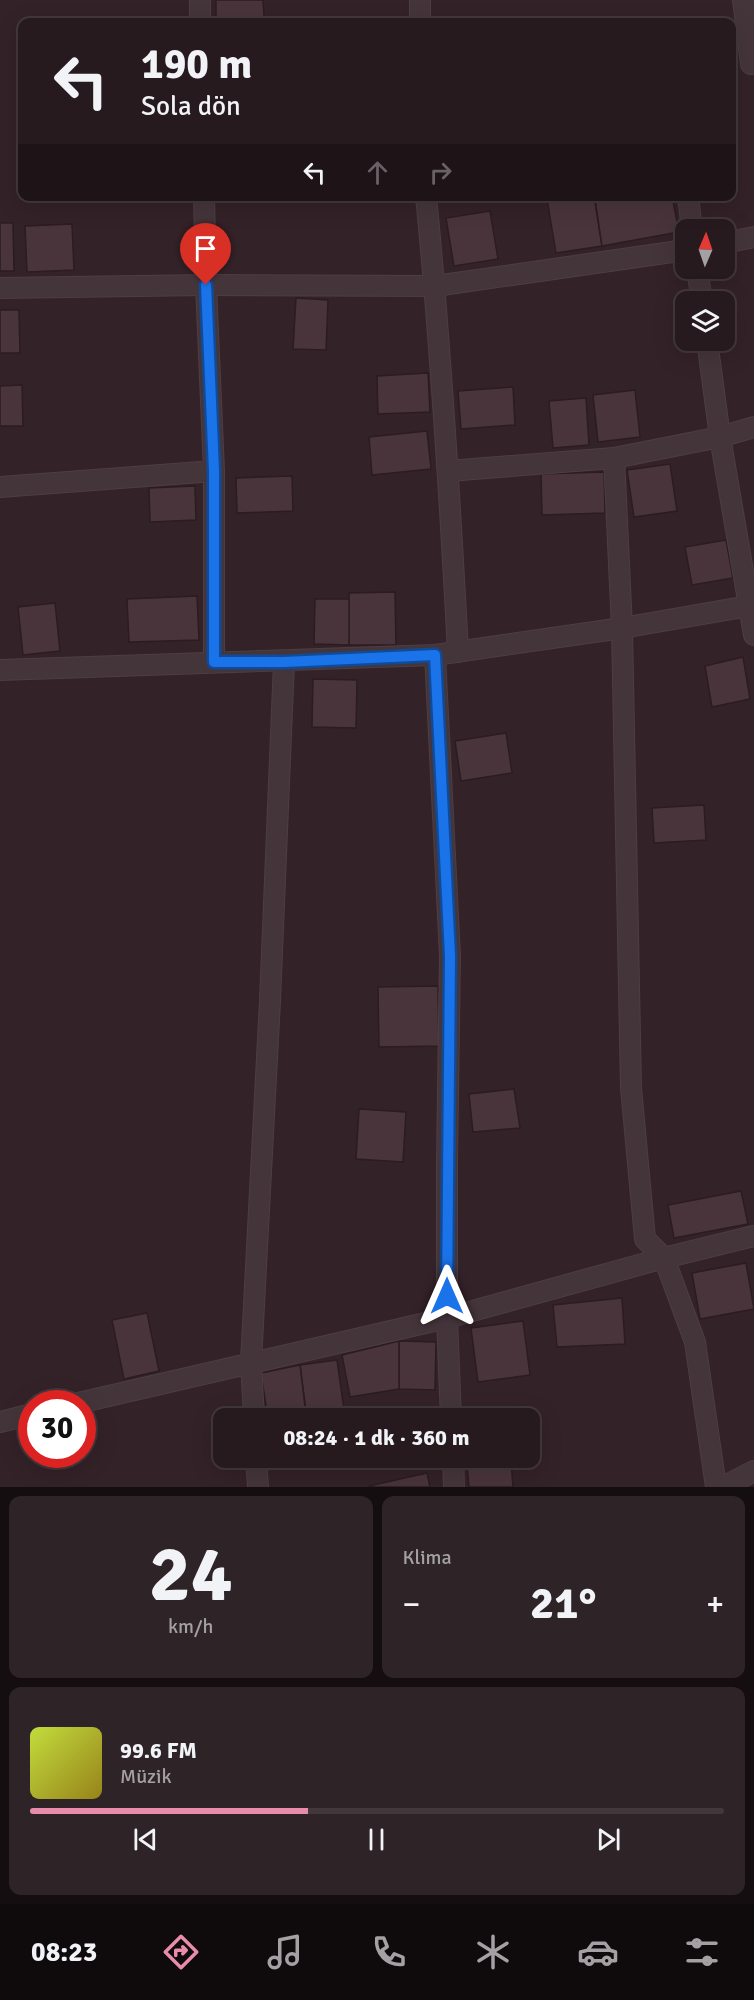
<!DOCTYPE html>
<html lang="tr">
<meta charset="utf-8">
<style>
body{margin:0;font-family:Signika,sans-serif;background:#2e2327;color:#f1f3f6;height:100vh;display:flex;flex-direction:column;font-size:22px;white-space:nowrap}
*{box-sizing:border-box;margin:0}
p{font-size:20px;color:#a4a1a4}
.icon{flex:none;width:33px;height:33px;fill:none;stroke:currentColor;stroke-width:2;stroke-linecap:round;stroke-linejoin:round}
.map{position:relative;height:1487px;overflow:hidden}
.drawer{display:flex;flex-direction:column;gap:9px;padding:9px;background:#150e10;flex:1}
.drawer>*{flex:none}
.hud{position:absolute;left:18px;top:18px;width:718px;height:183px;border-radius:12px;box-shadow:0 6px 24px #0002,0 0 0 2px #42383c;background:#261a1e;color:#f1f3f6;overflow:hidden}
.needle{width:39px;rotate:2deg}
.fabs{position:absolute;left:675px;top:219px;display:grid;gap:12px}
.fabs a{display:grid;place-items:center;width:60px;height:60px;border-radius:12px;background:#261a1e;box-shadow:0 6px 24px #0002,0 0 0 2px #42383c;font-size:30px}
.speed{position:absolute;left:18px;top:1390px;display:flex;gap:12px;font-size:30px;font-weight:700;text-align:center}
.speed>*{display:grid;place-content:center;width:78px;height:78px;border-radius:50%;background:#261a1e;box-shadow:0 6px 24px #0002,0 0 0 2px #42383c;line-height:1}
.speed .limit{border:9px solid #d22;background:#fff;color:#111}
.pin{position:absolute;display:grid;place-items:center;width:51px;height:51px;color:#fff;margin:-62px -26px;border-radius:50% 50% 50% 0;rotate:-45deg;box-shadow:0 0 6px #0007}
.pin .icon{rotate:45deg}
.me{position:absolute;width:66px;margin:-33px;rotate:0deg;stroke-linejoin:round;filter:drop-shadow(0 0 4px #0008)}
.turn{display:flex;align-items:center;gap:21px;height:126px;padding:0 24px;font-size:27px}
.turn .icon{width:78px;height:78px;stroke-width:2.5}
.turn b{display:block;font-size:42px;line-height:51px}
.lanes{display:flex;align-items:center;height:57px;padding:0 24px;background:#0003;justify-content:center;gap:30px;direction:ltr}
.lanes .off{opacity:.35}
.big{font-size:45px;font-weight:700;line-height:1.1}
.drawer .tile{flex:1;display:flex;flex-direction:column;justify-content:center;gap:9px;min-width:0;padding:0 21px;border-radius:12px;background:#2e2327}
.drawer .dial{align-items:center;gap:0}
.dial b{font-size:78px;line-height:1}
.song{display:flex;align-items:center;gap:18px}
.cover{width:72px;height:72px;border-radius:9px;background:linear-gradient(135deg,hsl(70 70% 55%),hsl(50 70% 35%))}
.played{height:6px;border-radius:3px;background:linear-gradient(90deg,#e98cab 40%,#42383c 40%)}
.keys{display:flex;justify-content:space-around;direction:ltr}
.heat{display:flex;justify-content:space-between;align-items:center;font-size:33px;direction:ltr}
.drawer .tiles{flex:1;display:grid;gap:9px;grid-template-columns:1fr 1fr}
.tile:last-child{grid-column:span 2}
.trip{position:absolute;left:213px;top:1408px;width:327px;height:60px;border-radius:12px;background:#261a1e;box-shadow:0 6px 24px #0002,0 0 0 2px #42383c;font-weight:700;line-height:60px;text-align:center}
.dock{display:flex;height:96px;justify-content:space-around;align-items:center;background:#0f0a0c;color:#a4a1a4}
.dock .icon{width:42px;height:42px}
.dock .on{color:#e98cab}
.dock b{font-size:27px;color:#f1f3f6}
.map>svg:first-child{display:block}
.building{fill:#4a343c;stroke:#2b1c22;stroke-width:1.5}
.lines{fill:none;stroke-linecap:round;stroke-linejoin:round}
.street-casing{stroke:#4e3e44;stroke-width:22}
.street{stroke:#44353b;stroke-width:20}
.route-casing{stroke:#114b97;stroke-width:15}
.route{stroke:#1a73e8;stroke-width:10}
</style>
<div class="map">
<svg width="754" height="1487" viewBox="0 0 754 1487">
<rect width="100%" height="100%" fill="#332228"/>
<g class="building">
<path d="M216 0H263L264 17 216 18Z"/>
<path d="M138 196H184V199L138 200Z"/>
<path d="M562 196H594L602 246 556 253 547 199Z"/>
<path d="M605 196H672L679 232 602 246 595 199Z"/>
<path d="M490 211 498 259 454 266 446 218Z"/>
<path d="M0 223H13L14 271H0Z"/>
<path d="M72 224 74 270 27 272 25 226Z"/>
<path d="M296 298 328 300 326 350 293 349Z"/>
<path d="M0 310H19L20 353H0Z"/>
<path d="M428 373 430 412 378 414 377 376Z"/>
<path d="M22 385 23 426H0V386Z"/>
<path d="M513 387 515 425 461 429 458 391Z"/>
<path d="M635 390 640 437 598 442 593 395Z"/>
<path d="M586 398 589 445 553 448 549 401Z"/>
<path d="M427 431 431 469 372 475 369 437Z"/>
<path d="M670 464 677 511 634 517 627 470Z"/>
<path d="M604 472 605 513 542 515 541 474Z"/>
<path d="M292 476 293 511 237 513 236 478Z"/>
<path d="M195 486 196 520 150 522 149 488Z"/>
<path d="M726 540 733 578 692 585 685 547Z"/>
<path d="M395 592 396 645H349V593Z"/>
<path d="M197 596 199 640 129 642 127 599Z"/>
<path d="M315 599H349V645L314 644Z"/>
<path d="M55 603 60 651 23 655 18 607Z"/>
<path d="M743 657 750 699 712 707 705 666Z"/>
<path d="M313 679 357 680 356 728 312 727Z"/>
<path d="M506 733 512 773 461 781 455 741Z"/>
<path d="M704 805 706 840 654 843 652 808Z"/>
<path d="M438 986 439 1046 379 1047 378 987Z"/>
<path d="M514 1089 520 1128 473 1132 469 1094Z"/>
<path d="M359 1109 406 1112 403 1162 356 1159Z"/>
<path d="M741 1191 748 1224 674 1238 668 1205Z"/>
<path d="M746 1263 754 1309 700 1319 692 1273Z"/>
<path d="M622 1298 625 1344 557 1347 553 1305Z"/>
<path d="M147 1313 159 1371 124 1379 112 1320Z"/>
<path d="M523 1321 530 1375 478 1382 471 1328Z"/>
<path d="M399 1341 436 1342 435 1390 399 1389Z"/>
<path d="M399 1341V1389L350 1397 342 1355Z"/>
<path d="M337 1360 345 1417 307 1419 300 1365Z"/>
<path d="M300 1365 306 1415 289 1419H268L261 1373Z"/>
<path d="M511 1460 513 1487H469L467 1464Z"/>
<path d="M427 1473 430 1487H369V1486Z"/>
</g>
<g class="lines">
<defs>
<g id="street">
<path d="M200 0V22"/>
<path d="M743 0 751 64"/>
<path d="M420 22V0"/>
<path d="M204 196 206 285 214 471V662"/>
<path d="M426 196C441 348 450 500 458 652"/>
<path d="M688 196 692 230"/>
<path d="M724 243 754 237"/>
<path d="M697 268 702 302"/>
<path d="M0 288 206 285 435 286 686 250"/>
<path d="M707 340 720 437 754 635"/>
<path d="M614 458 622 628 631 1088 645 1239 664 1258 695 1342 716 1487"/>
<path d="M448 471 614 458 720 437 754 427"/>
<path d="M0 487 214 471"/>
<path d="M435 655 450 956 447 1163V1318L451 1419"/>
<path d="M0 670 435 655 622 628 754 605"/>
<path d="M74 1404 447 1318 664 1258 754 1236"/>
<path d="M254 1419 251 1362 270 1001 284 662"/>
<path d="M0 1422 32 1414"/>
<path d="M256 1458 258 1487"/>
<path d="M453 1458 454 1487"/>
<path d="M723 1487 754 1471"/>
</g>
</defs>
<use href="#street" class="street-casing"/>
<use href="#street" class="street"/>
</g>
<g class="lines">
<defs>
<path id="route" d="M206 285 214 471V662H284L435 655 450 956 447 1296"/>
</defs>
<use href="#route" class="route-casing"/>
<use href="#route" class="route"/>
</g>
</svg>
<div class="fabs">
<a><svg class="needle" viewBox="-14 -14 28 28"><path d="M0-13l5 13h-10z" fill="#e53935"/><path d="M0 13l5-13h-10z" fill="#a4a1a4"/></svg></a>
<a><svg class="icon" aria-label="layers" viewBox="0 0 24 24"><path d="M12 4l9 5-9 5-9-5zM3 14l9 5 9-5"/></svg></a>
</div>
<div class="speed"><div class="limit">30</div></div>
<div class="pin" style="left:206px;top:285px;background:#d93025"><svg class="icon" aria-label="arrive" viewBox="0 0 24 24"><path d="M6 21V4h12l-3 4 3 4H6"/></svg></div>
<svg class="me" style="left:447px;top:1296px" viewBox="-20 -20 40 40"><path d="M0-17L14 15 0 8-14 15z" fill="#1a73e8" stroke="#fff" stroke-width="4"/></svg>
<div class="trip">08:24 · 1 dk · 360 m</div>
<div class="hud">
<div class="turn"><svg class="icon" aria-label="left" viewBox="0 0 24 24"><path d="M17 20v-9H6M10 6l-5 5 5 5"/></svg><div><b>190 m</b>Sola dön</div></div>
<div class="lanes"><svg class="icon" aria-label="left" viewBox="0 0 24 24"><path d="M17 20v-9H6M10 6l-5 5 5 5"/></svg><svg class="icon off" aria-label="ahead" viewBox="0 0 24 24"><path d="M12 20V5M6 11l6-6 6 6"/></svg><svg class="icon off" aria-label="right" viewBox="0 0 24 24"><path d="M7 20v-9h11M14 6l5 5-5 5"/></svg></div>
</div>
</div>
<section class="drawer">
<div class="tiles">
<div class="tile dial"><b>24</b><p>km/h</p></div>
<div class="tile"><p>Klima</p>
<div class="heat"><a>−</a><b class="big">21°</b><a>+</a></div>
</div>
<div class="tile">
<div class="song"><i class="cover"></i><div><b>99.6 FM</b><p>Müzik</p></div></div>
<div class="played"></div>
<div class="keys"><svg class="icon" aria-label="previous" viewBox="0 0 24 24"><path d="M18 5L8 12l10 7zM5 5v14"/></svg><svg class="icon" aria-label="pause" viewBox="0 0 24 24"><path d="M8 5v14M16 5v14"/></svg><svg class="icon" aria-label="next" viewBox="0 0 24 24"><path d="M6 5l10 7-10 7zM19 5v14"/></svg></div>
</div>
</div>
</section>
<nav class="dock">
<b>08:23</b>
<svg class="icon on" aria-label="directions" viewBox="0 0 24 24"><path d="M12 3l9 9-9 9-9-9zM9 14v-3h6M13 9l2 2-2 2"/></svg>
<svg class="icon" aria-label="music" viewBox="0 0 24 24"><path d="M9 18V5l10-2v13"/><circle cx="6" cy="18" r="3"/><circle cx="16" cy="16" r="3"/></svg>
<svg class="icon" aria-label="phone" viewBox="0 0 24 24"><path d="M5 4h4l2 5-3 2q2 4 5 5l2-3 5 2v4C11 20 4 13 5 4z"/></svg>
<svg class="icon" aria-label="climate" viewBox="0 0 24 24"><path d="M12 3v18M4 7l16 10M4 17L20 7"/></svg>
<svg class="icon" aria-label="car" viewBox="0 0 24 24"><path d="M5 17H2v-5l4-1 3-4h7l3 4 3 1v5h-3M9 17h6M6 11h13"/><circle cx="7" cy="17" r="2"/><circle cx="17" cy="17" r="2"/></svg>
<svg class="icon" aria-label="filters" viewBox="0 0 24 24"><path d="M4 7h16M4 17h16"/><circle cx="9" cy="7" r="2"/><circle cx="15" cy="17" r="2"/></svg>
</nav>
